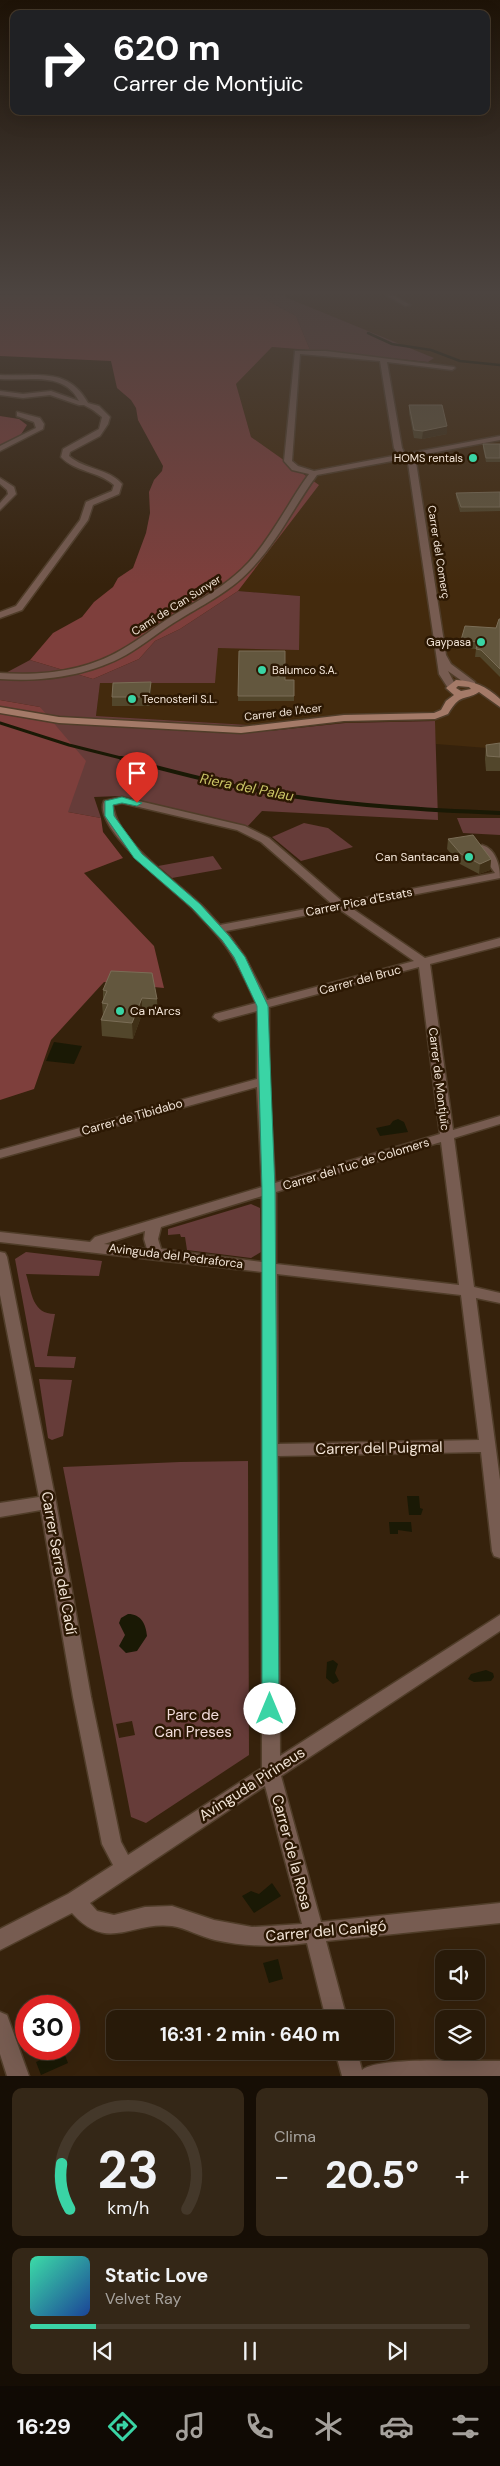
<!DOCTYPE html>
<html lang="es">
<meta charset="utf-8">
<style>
body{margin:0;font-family:"DM Sans",sans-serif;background:#342717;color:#f1f3f6;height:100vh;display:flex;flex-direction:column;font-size:19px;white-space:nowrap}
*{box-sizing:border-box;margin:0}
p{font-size:16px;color:#a5a19c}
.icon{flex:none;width:28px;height:28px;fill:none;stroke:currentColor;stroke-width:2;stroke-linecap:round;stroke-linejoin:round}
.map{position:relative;height:2076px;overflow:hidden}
.details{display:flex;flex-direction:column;gap:12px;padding:12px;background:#160e05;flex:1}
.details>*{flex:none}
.banner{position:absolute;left:10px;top:10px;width:480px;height:105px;border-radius:10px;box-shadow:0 5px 20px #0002,0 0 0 1px #44382a;background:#202124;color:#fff;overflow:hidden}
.fabs{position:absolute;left:435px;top:1950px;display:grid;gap:10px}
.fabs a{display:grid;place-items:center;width:50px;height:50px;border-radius:10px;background:#281a09;box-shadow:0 5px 20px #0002,0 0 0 1px #44382a;font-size:25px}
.speed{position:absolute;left:15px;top:1995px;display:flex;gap:10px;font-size:25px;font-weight:700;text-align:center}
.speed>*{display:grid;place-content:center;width:65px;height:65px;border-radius:50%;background:#281a09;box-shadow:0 5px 20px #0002,0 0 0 1px #44382a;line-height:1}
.speed .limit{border:8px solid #d22;background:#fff;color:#111}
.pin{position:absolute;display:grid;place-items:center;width:42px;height:42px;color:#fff;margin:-51px -21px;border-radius:50% 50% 50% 0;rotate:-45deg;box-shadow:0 0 5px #0007}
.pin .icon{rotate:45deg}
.me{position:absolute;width:55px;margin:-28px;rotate:0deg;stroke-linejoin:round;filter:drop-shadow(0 0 4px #0008)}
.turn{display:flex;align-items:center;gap:18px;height:105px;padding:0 20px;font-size:22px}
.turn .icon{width:65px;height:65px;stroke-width:2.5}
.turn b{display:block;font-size:35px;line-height:42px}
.big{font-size:38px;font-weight:700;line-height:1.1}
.details .tile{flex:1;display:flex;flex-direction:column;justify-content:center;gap:8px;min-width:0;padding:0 18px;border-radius:10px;background:#342717}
.details .dial{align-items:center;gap:0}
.dial svg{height:130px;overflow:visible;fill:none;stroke:#44382a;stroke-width:7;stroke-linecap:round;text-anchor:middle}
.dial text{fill:#f1f3f6;stroke:none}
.song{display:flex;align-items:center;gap:15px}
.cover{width:60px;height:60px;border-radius:8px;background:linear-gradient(135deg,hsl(160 70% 55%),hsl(220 70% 35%))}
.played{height:5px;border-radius:2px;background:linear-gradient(90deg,#3ad4a5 15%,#44382a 15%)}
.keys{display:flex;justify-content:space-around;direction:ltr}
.heat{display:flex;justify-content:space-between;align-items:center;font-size:28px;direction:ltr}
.details .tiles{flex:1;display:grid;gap:12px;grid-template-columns:1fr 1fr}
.tile:last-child{grid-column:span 2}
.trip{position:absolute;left:106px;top:2010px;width:288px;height:50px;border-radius:10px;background:#281a09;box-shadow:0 5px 20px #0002,0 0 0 1px #44382a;font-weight:700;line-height:50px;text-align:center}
.tabs{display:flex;height:80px;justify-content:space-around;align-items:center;background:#100a04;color:#a5a19c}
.tabs .icon{width:35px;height:35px}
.tabs .on{color:#3ad4a5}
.tabs b{font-size:22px;color:#f1f3f6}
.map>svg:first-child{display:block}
.built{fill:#432a0d}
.green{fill:#663c39;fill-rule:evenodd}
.forest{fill:#7e3f3c}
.water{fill:#1a1905}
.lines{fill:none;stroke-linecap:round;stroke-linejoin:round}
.stream-far2{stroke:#1a1905;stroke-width:2.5}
.stream-far1{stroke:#1a1905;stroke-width:3}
.stream{stroke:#1a1905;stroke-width:4}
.street-casing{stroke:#503d29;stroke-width:3}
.secondary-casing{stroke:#503d29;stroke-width:3}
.street{fill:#775c51;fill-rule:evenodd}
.secondary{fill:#a47a68;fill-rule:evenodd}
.wall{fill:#52462b}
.shaded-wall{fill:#403017}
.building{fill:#63573e;stroke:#7a6d56}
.route{fill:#3ad4a5;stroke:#268a6b}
.poi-dot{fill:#3ad4a5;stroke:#2c1803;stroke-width:2}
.labels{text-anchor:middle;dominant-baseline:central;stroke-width:5;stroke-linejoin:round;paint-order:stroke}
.far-poi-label{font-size:11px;fill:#f3e5d8;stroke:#2c1803;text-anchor:end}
.far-street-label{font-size:11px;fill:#f3e5d8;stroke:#2c1803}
.poi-label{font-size:12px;fill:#f3e5d8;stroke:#2c1803;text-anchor:end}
.street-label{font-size:12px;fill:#f3e5d8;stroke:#2c1803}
.water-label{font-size:14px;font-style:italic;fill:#cac566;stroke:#2c1803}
.near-street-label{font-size:15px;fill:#f3e5d8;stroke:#2c1803}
.near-park-label{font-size:15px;fill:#f1dcda;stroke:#2c1803}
</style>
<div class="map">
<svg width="500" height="2076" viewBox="0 0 500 2076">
<rect width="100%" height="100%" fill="#36220c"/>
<path class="built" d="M285 295H500V749L436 744 434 721 345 723 269 731 249 725 96 716 100 682 214 683 217 648 300 596 238 591 318 485 251 437 236 384 272 347 428 362 433 358 284 297Z"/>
<g class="green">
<path d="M257 295H285V297L434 358 428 362 310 350 296 316Z"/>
<path d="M238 591 300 596 299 650 218 648 215 683H100L96 716 249 725 269 731 345 723 435 721 438 820 262 811 247 827 120 796 94 797 101 818 68 812 40 707 0 700V676L30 660 93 679 139 659 155 641 180 629Z"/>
<path d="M457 818H500V835L463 833Z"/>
<path d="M304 823 328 828 353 847 301 861 272 837Z"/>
<path d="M213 856 222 869 172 878 158 866Z"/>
<path d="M251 1204 260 1208 261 1252 251 1258 187 1250 185 1237H181L180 1234 168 1235V1229Z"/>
<path d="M26 1252 102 1261 99 1276 26 1274C32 1293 32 1314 55 1314L47 1356 76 1357 74 1368 35 1367 15 1259Z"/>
<path d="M39 1379 72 1380 63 1436 52 1440 48 1438Z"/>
<path d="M248 1461 249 1755 146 1823 131 1817 63 1467 180 1462ZM132 1721 135 1735 119 1738 116 1724Z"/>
</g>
<g class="forest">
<path d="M0 295H257L296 316 310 350 272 347 236 384 251 437 319 485 238 591 180 629 155 641 139 659 93 679 30 660 53 633 82 617 94 602 113 587 118 578 133 568 146 533 150 513 149 492 154 480 162 471 163 466 138 420 136 408 131 400 117 388 111 361 0 356Z"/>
<path d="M0 416 19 419 27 425 20 436 0 448Z"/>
<path d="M0 700 40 707 86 761 68 812 101 818 103 832 123 858 84 873 154 946 164 988 104 982 51 1040 34 1089 0 1100Z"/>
</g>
<g class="water">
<path d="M54 1042 82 1046 74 1064 46 1061Z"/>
<path d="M398 1119 404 1122 408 1132 380 1136 376 1128 390 1125 393 1121Z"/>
<path d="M407 1496H419L420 1508 423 1509 421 1515H409Z"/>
<path d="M389 1522H411L412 1532 398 1530V1534H390Z"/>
<path d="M128 1614C141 1614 146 1624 147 1636L137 1651 126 1653 119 1646 125 1635 119 1623 121 1618Z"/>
<path d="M333 1660 338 1664 335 1673 339 1681 333 1684 326 1678 327 1662Z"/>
<path d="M486 1670 493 1673 494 1677 491 1681 474 1682 468 1679 471 1674Z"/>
<path d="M272 1883 281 1896 254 1913 242 1896 251 1891 259 1894Z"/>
<path d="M278 1959 283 1979 269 1983 263 1963Z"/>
<path d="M63 2050 68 2063 41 2075 36 2062Z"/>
</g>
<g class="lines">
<path class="stream-far2" d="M368 333 392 344 431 350 460 361 500 365"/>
<path class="stream-far1" d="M0 723 69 745 125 759"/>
<path class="stream" d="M121 758C175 772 229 787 284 795 355 806 428 810 500 813"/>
<defs>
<g id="street">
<path d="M386 295H393L410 305 405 306Z"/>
<path d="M295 351H326L454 367 455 368 452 370 387 362 402 448 405 454 500 436V440L410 457 416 462 446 655 451 664 475 682V686H469L448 671 456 686 451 689 448 688 439 674 408 463 403 459 317 475C295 505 279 539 254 566 233 590 206 603 180 619 161 630 145 644 126 655 88 676 43 682 0 679V673C42 676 85 671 121 650 139 640 155 627 172 616 199 600 227 586 249 562 273 535 288 503 309 474L292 470 284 461ZM300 354 380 361 394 448 398 455 314 471 298 466 292 461Z"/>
<path d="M0 375C35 377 68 366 88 403L99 406 110 417 108 424 100 436 70 452 69 456C85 470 108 468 122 484L119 494 93 505 88 520 22 610 0 618V612L16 606 80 520 86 502 112 491 114 485C98 471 75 472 61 457L63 449 99 429 102 417 93 410 84 405H79L50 395 23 398 0 395V391L23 394 51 391 79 401C64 371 28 381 0 379Z"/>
<path d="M17 412 40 418 44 424 43 429 0 451V446L36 428 34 422 17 416Z"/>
<path d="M0 478 14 487 16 494 0 510V503L8 494 7 490 0 484Z"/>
<path d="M122 797 245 826 269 838 343 902 495 873 477 848 482 845C496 849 500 866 500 878L350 907 425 958 500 938V946L430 964 453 1130 500 1116V1124L454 1138 474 1287 500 1293V1303L476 1298 500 1480V1558L494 1556 492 1551 481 1452 278 1456 280 1756 500 1615V1631L281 1776 321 1922 500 1903V1923L326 1941 347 2019H326L307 1943C275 1947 246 1947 215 1940 201 1937 186 1928 172 1926 131 1921 108 1953 72 1913L0 1950V1929L68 1894 113 1865 102 1844 73 1697 41 1510 0 1517V1503L39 1497 0 1295V1252L5 1253 7 1257 56 1502 91 1697 121 1842 128 1855 262 1768V1272L0 1242V1232L90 1242 95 1237 262 1187 257 1087 0 1158V1150L257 1079V1011L219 1021 213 1017 215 1014 256 1003C246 982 236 958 221 940 212 929 202 919 193 909 174 890 92 829 104 801ZM122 803 237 830 261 842 332 904 220 925C213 918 206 909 199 903 173 879 116 840 113 805ZM339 909 414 961 267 1000 245 957 226 931ZM419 967 440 1134 275 1183 269 1081V1007ZM441 1142 459 1285 276 1264V1192ZM262 1196V1262L161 1249 158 1239 161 1227ZM145 1231 144 1239 147 1249 104 1244ZM277 1274 461 1295 479 1440 278 1444ZM265 1786 302 1924 252 1927 214 1920 172 1906 145 1907 114 1915 97 1911 90 1903Z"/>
<path d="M0 2012 7 2015 29 2076H7L0 2054Z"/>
<path d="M335 2051H357L362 2070C379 2056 474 2062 500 2061V2076H342Z"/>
</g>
<path id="secondary" d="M456 680C474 681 486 686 500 699V707L479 692C463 702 461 692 448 714L435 719 344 721 241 733 59 723 0 713V707L59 717 241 727 344 715 434 713 441 710 446 701 454 695 446 688ZM458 686 469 687 471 689 461 691 456 688Z"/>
</defs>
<use href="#street" class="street-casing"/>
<use href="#secondary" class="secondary-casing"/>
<use href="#street" class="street"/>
<use href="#secondary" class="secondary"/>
</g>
<g class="wall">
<path d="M409 405 447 426V434L422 439 414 438 409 413Z"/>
<path d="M483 444H500V462H486L483 448Z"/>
<path d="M500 492V511L460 512 456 497V493Z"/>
<path d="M500 619V677L480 657H475L476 649 461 648V640L496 628Z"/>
<path d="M239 651 285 680H294V701H238Z"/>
<path d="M151 691 150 706H112V697Z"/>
<path d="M500 743V771H486L485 759 486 745Z"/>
<path d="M448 839 491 859 490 870 479 874 460 864 447 849Z"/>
<path d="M103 990 157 999 158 1016 142 1014 133 1039 102 1036 101 1020 103 1016 102 1003 103 1000Z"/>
</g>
<g class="shaded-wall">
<path d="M447 426V434L422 439 423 431Z"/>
<path d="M151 682V691L150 706 149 697Z"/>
<path d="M491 859 490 870 479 874 480 864Z"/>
<path d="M142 998V1014L133 1039 132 1023Z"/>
</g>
<g class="building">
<path d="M409 405H442L447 426 423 431 414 430Z"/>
<path d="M483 444H500V458H486Z"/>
<path d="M500 492V507H461L456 493Z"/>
<path d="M499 619H500V669L481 650 476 649 478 642 461 640 465 626 496 628Z"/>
<path d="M239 651H285V680H294V696H238Z"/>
<path d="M151 682 149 697H112L113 683Z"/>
<path d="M500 743V757L487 756 486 745Z"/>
<path d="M473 835 491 859 480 864 461 854 448 839Z"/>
<path d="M111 971 152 973 157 999 142 998 132 1023 101 1020 108 1004 102 1003 107 991 103 990Z"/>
</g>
<linearGradient id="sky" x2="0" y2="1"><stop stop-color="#1e1307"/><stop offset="0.5" stop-color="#4c4440"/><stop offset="1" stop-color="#4c4440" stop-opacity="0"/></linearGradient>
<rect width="500" height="585" fill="url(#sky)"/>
<path class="route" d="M122 797 142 803 137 806 122 803 113 805 114 816 142 854 200 904 229 936 245 957 268 1006 275 1190 279 1709 276 1714 270 1716 265 1714 262 1709V1190L257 1006 234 957 222 940 192 908 134 858 105 816V801Z"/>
<g class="poi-dot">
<circle cx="473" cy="458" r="5"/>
<circle cx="481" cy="642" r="5"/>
<circle cx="262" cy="670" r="5"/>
<circle cx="132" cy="699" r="5"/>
<circle cx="469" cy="857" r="5"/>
<circle cx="120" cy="1011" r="5"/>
</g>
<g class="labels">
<g class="far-poi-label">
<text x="463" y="458">HOMS rentals</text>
<text x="471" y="642">Gaypasa</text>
<text x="272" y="670" text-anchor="start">Balumco S.A.</text>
<text x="142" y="699" text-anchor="start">Tecnosteril S.L.</text>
</g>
<g class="far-street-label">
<text transform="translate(439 552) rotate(81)">Carrer del Comerç</text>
<text transform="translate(176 605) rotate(-32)">Camí de Can Sunyer</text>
<text transform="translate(283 712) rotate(-7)">Carrer de l'Acer</text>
</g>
<g class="poi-label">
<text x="459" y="857">Can Santacana</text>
<text x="130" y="1011" text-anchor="start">Ca n'Arcs</text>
</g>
<g class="street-label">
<text transform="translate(359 902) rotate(-11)">Carrer Pica d'Estats</text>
<text transform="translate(360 980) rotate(-15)">Carrer del Bruc</text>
<text transform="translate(439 1079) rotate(83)">Carrer de Montjuïc</text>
<text transform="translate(132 1117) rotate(-16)">Carrer de Tibidabo</text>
<text transform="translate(356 1164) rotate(-17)">Carrer del Tuc de Colomers</text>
<text transform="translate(176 1256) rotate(7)">Avinguda del Pedraforca</text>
</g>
<g class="water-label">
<text transform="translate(247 787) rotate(11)">Riera del Palau</text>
</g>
<g class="near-street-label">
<text transform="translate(379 1448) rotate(-1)">Carrer del Puigmal</text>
<text transform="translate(59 1563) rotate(80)">Carrer Serra del Cadí</text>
<text transform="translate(252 1784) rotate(-33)">Avinguda Pirineus</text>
<text transform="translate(292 1852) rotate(75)">Carrer de la Rosa</text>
<text transform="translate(326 1931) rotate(-5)">Carrer del Canigó</text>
</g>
<g class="near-park-label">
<text x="193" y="1715">Parc de<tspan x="193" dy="17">Can Preses</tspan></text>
</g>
</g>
</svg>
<div class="fabs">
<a><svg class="icon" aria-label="sound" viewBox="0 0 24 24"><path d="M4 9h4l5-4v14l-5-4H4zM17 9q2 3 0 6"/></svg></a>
<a><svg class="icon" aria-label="layers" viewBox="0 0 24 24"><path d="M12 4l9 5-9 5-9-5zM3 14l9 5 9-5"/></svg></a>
</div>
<div class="speed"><div class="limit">30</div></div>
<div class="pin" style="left:137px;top:803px;background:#d93025"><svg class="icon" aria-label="arrive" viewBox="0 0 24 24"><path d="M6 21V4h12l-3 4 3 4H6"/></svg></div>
<svg class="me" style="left:270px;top:1709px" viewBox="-20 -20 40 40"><circle r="19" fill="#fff"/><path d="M0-13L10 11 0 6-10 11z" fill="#3ad4a5"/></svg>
<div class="trip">16:31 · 2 min · 640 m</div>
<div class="banner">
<div class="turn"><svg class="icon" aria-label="right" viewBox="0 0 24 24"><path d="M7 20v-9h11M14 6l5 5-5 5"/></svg><div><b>620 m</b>Carrer de Montjuïc</div></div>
</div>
</div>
<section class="details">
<div class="tiles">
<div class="tile dial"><svg viewBox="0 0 100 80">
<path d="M14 69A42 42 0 1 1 86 69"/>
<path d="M14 69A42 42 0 0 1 9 41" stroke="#3ad4a5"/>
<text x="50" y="56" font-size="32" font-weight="700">23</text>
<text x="50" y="72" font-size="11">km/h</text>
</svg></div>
<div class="tile"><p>Clima</p>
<div class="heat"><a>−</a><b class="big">20.5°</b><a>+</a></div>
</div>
<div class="tile">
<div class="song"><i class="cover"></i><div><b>Static Love</b><p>Velvet Ray</p></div></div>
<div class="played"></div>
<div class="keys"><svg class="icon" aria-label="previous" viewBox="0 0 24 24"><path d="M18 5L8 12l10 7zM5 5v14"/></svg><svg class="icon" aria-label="pause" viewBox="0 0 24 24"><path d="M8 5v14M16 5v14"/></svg><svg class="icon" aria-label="next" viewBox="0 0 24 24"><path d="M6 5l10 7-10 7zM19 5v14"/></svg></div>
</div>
</div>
</section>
<nav class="tabs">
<b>16:29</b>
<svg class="icon on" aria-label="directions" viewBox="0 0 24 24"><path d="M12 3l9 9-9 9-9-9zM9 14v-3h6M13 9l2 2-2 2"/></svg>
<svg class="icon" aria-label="music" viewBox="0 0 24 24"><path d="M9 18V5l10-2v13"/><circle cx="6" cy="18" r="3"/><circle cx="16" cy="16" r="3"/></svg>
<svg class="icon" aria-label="phone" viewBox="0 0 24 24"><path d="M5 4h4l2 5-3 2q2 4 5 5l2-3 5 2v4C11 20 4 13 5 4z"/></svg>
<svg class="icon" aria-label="climate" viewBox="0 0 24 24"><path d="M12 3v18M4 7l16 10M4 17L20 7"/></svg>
<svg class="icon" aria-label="car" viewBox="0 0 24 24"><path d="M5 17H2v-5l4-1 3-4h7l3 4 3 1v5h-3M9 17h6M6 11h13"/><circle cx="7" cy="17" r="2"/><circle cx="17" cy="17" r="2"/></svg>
<svg class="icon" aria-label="filters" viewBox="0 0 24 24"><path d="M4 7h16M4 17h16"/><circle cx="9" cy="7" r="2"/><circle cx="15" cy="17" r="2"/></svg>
</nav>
